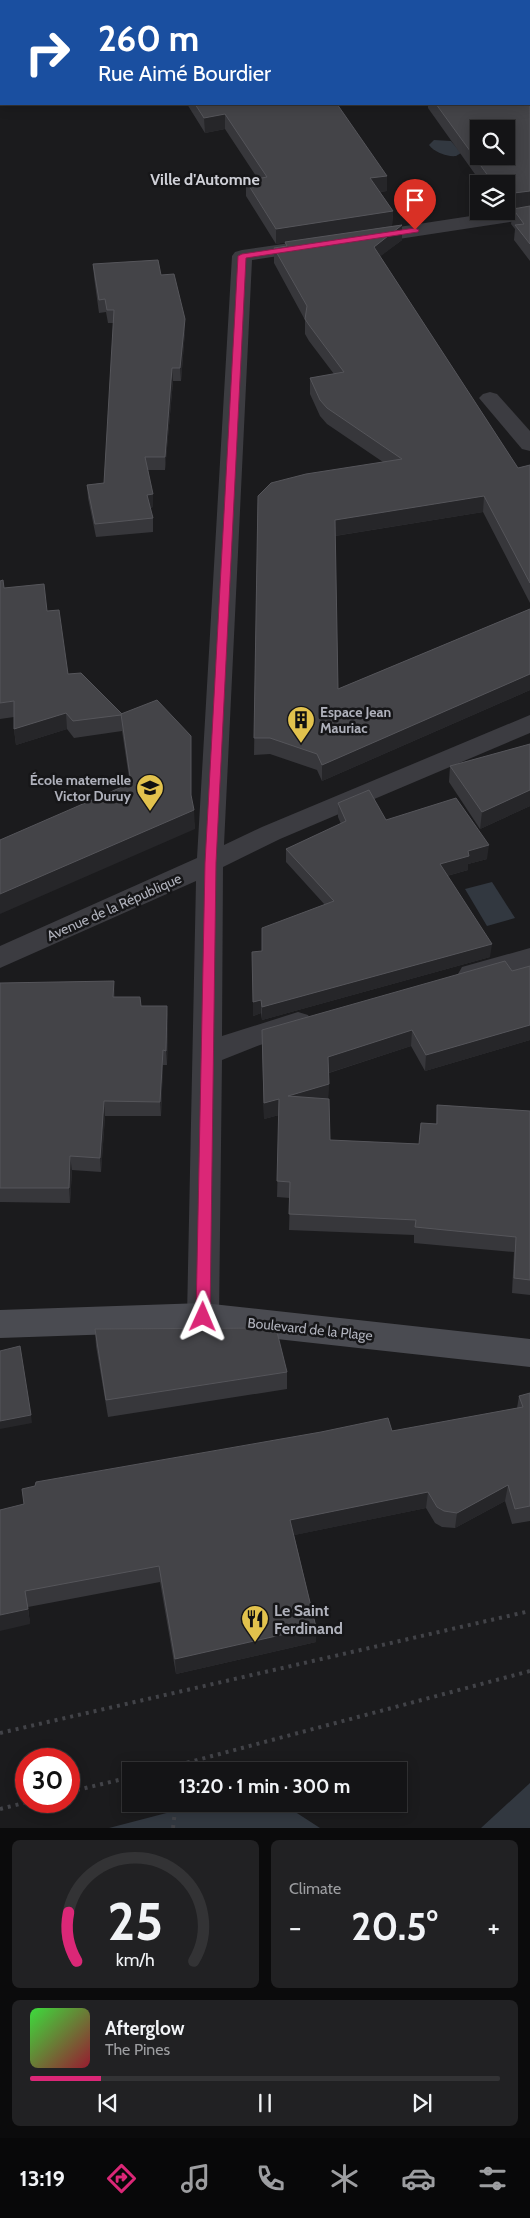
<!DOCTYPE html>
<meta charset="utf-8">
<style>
body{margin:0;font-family:Cabin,sans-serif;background:#212123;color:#f1f3f6;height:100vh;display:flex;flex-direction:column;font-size:19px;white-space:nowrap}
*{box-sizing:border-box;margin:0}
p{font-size:16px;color:#9d9ea1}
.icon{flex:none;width:28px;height:28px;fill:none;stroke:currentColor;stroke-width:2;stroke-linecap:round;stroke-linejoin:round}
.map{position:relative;height:1828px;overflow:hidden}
.sheet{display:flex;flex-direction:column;gap:12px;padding:12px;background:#0b0b0c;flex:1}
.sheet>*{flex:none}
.guide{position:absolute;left:0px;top:0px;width:530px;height:105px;box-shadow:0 2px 12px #0003,0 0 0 1px #333335;background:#1a4fa0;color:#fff;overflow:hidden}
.tools{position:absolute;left:470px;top:120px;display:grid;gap:10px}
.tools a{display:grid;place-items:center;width:45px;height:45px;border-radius:0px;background:#141416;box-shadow:0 2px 12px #0003,0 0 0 1px #333335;font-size:25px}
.speed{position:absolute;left:15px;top:1748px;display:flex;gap:10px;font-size:25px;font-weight:700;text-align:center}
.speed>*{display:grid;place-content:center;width:65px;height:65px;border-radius:50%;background:#141416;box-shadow:0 2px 12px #0003,0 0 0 1px #333335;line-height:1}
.speed .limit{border:8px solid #d22;background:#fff;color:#111}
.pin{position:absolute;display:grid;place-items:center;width:42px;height:42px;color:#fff;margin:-51px -21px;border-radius:50% 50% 50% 0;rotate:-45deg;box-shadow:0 0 5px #0007}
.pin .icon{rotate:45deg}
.me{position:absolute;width:55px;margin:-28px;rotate:1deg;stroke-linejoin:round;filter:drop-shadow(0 0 4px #0008)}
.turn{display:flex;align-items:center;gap:18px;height:105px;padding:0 15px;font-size:22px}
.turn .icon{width:65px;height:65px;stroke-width:2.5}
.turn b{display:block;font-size:35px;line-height:42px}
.big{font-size:38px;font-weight:700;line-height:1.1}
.sheet .card{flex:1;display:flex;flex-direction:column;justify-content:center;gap:8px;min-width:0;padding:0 18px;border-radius:8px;background:#212123}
.sheet .dial{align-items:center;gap:0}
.dial svg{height:130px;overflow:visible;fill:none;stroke:#333335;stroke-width:7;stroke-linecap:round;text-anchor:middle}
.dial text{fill:#f1f3f6;stroke:none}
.song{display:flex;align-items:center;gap:15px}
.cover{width:60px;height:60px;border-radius:8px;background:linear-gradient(135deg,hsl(120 70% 55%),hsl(350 70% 35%))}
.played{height:5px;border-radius:2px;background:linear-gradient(90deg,#db2777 15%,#333335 15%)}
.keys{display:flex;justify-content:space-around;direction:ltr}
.heat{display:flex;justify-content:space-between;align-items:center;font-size:28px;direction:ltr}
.sheet .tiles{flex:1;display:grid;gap:12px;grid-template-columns:1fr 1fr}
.card:last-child{grid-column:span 2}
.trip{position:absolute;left:122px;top:1762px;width:285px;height:50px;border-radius:0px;background:#141416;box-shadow:0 2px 12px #0003,0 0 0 1px #333335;font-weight:700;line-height:50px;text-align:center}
.menu{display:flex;height:80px;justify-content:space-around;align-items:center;background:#080809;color:#9d9ea1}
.menu .icon{width:35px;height:35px}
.menu .current{color:#db2777}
.menu b{font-size:22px;color:#f1f3f6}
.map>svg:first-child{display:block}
.water{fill:#323840}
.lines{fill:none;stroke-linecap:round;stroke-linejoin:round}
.path{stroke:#424348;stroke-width:4;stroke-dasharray:3 5;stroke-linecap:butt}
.minor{fill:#3c3c41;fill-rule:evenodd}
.tertiary{fill:#3c3c41;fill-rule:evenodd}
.secondary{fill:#4a4b51;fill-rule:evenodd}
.wall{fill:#37373b}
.shaded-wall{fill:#262629}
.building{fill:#444448;stroke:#55555a;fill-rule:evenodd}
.route{fill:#db2777;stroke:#8e194d}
.labels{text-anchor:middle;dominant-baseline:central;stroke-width:5;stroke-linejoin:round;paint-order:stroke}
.poi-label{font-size:14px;font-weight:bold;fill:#afb1bb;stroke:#161618;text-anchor:start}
.street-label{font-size:14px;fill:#afb1bb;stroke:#161618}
.far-district-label{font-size:16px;font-weight:bold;fill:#cfd0d7;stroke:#161618}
.near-poi-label{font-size:16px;font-weight:bold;fill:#afb1bb;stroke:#161618;text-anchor:start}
</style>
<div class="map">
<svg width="530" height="1828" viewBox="0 0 530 1828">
<rect width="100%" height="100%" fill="#1b1b1d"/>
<g class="water">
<path d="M434 140 451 141 461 153 456 156C447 157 434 152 429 145Z"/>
<path d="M492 882 515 918 487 926 465 889Z"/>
<path d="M530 1783V1828H481Z"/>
<path d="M201 1804H283L320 1828H109Z"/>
</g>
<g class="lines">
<g class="path">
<path d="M0 1733 530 1611"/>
<path d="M156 1771 530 1671"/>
<path d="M69 1792 131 1777"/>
<path d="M0 1809 32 1801"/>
<path d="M173 1828 175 1811"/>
</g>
<g class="minor">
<path d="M486 0H502L503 1H487Z"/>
<path d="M530 207V219L366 244 359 242 356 238 359 234 366 232Z"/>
<path d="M311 240 318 242 321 246 318 250 252 260 224 845 262 827 530 715V733L280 839 223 867 222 1036 298 1012 308 1015 312 1023 308 1031 260 1045 222 1060 219 1317 214 1327 203 1331 192 1327 187 1317 196 881 0 968V946L197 858 232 256 235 252 242 250Z"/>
<path d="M490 392 497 394 530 431V451L522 449 479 398 483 394Z"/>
<path d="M530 948V968L472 984 462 981 458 974 462 967Z"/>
</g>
<rect class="tertiary" x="0" y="84" width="1" height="10"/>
<path class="secondary" d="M203 1303 530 1339V1367L203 1331 0 1338V1310Z"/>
</g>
<g class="wall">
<path d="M362 0H471L472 1H363Z"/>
<path d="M187 104H337L387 191 380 192 393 211 392 226 402 225V240L380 256 518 468 530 465V603L483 512 335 536 338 689 530 609V690L322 781 317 770 270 754 254 755 258 496 383 462 327 424 320 416 310 394V378L334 374 309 341 305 334V320L274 263V248L285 246V242L276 244 246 196V181L258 179 225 129 205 133Z"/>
<path d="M428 104H529L530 206 506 209V184H482L428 108Z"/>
<path d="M530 206V261L514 240 515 229 511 224 513 209Z"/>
<path d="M93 264 161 275 185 331 181 381H173L165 470H148L153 507 150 508 153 518V532L96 537 88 498 87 485 104 483 114 323H108L106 312 99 313 94 277Z"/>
<path d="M0 581 4 588 47 611 68 674 122 714 191 755V798L195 829 130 784 122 731 74 738 67 729 16 745 14 729V717L0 719Z"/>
<path d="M530 744V806L480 829 449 782 450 766Z"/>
<path d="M338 803 386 820 487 859 468 864V870L447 876 490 957 262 1020 261 1013 253 1016 262 951 325 905 286 862V849L341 824 338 817Z"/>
<path d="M530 966V1045V1040L425 1071 411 1046 329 1073 328 1099 330 1140 419 1144 436 1124 437 1105 530 1111V1295L512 1293 514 1252 414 1243V1235L289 1230 290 1198 277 1197 279 1115 264 1119 262 1046Z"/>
<path d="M0 983 115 997 141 1006H167L168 1021 167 1065H163L161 1116H105L101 1172 72 1170 70 1203 0 1202Z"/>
<path d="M95 1329 287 1372V1389L108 1417 96 1346Z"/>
<path d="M530 1393V1521L512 1524 505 1501 455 1528 442 1527 435 1523 426 1508 294 1535 316 1627V1642L176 1674 160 1582 28 1607 30 1624 0 1510 392 1431 517 1408 519 1396Z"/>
</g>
<g class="shaded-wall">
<path d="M225 114V129L205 133 204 118Z"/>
<path d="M387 176V191L370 193V178Z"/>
<path d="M530 191V206L506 209V194Z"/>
<path d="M393 211 392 226 276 244V229Z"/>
<path d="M402 225V240L373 262 374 247Z"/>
<path d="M185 319V331L181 381 180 368Z"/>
<path d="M172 368 173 381 165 470V457Z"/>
<path d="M153 494V507L148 508 147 495Z"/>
<path d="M484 496 483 512 334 536 335 520Z"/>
<path d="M530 674V690L322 781V765Z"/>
<path d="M66 713 67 729 16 745 14 729Z"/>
<path d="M191 736V812L194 810 195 829 0 914V894L191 795Z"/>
<path d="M530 790V806L480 829 482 812Z"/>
<path d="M489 845 487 859 468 864V870L439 878 440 864 468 851Z"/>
<path d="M492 944 490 957 262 1020V1007Z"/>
<path d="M114 981 115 996 114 1011 113 997Z"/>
<path d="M261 1000V1013L253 1016V1002Z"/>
<path d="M167 1006 168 1021 167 1065 166 1051Z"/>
<path d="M530 1025V1040L425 1071 426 1055Z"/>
<path d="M412 1030 411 1046 328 1073V1057Z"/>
<path d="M163 1050V1065L161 1116 160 1102Z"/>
<path d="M329 1084 328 1100 288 1096Z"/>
<path d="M279 1099V1115L264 1119V1103Z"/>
<path d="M104 1101 105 1116 101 1172 100 1158Z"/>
<path d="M70 1156 72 1170 70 1203 69 1188Z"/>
<path d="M31 1415 32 1423 0 1429V1421Z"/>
<path d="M508 1485 505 1501 455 1528 457 1513Z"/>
<path d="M428 1492 426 1508 290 1536V1520Z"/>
<path d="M28 1609 30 1624 0 1631V1615Z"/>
<path d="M316 1627V1642L176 1674 175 1659Z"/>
</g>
<g class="building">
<path d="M180 0H222L223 1H181Z"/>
<path d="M373 0H471L472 1H374Z"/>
<path d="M529 64H530V191L506 194V184H494L436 104H529ZM479 129H506V156H479Z"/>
<path d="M195 104H337L387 176 370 178 393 211 276 229 246 181 267 177 225 114 204 118Z"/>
<path d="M530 206V244L515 225 524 224 513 209Z"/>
<path d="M402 225 374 247 518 468 530 465V583L484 496 335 520 338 689 530 609V674L322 765 317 754 270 738H254L258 496 271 483 306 474 402 459 327 408 320 400 310 378 344 372 309 325 305 319 307 306 274 248 287 246 285 242Z"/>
<path d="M158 260 161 275 174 274 185 319 180 368H172L165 457H145L153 494 147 495 153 518 95 524 87 485 104 483 114 310H107L105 299 99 300 93 264Z"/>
<path d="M3 580 4 588 44 584 47 611 59 610 68 674 81 673 122 714 121 715 73 721 66 713 14 729V701L0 703V581Z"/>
<path d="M157 700 191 736V795L194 810 0 894V840L131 783 121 714Z"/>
<path d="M530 744V790L482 812 450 766Z"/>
<path d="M369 790 386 820 456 798 489 845 468 851 469 856 440 864 492 944 262 1007 261 1000 253 1002 252 952 262 951V928L334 901 286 849 346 821 338 803Z"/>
<path d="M505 961 512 971 530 966V1025L426 1055 412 1030 328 1057 329 1084 288 1096 329 1099 330 1140 419 1144 421 1123 437 1124V1105L530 1111V1280L514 1278 516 1237 415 1227 416 1220 289 1214 290 1182 277 1181 279 1099 264 1103 262 1030Z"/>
<path d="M114 981 113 997H140L141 1006H167L166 1051 163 1050 160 1102 104 1101 100 1158 70 1156 69 1188H0V983Z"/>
<path d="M276 1328 287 1372 106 1400 95 1329Z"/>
<path d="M20 1346 31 1415 0 1421V1351Z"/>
<path d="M530 1393V1506L515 1509 508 1485 457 1513 444 1511 437 1507 428 1492 290 1520 316 1627 175 1659 159 1566 25 1591 28 1609 0 1615V1510L24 1504 22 1489 35 1486 36 1482 321 1432 388 1418 392 1431 523 1407 519 1396Z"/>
</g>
<path class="route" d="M415 228 419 230 418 232 246 258 216 863 210 1317 208 1321H198L196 1317 205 863 238 256 242 254Z"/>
<defs>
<symbol id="building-pin" viewBox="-11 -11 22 30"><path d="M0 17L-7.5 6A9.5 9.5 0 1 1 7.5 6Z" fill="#e2c24d" stroke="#161618"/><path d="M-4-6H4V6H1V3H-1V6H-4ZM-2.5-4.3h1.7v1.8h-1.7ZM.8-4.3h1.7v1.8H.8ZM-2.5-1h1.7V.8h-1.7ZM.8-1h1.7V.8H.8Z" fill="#111"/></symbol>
<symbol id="school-pin" viewBox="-11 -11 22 30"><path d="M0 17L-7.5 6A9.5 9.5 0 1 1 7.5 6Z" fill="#e2c24d" stroke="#161618"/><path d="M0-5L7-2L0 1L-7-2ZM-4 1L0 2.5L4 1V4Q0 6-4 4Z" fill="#111"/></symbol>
<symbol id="restaurant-pin" viewBox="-11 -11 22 30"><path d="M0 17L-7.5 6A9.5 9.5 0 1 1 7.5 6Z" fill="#e2c24d" stroke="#161618"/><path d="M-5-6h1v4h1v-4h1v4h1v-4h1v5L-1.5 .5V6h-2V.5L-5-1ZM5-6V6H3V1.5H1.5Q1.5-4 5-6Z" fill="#111"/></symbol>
</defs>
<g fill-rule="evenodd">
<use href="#building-pin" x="285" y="704" width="32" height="43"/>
<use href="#school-pin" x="134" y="772" width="32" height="43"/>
<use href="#restaurant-pin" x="239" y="1603" width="32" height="43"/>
</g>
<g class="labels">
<g class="poi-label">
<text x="320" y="712">Espace Jean<tspan x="320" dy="16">Mauriac</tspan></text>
<text x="131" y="780" text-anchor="end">École maternelle<tspan x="131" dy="16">Victor Duruy</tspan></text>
</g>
<g class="street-label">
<text transform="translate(114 907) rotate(-24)">Avenue de la République</text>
<text transform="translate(310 1329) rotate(6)">Boulevard de la Plage</text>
</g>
<g class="far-district-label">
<text x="205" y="179">Ville d'Automne</text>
</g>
<g class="near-poi-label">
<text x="274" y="1610">Le Saint<tspan x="274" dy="18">Ferdinand</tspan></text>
</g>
</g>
</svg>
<div class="tools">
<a><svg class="icon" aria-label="search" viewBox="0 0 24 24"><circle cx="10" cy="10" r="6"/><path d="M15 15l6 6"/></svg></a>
<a><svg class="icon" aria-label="layers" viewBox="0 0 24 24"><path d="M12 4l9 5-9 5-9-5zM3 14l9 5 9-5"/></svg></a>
</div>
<div class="speed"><div class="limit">30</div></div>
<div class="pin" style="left:415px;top:230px;background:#d93025"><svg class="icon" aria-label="arrive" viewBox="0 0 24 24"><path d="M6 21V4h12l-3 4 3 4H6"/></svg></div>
<svg class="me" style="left:203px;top:1317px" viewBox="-20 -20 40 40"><path d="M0-17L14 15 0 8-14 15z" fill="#db2777" stroke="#fff" stroke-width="4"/></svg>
<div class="trip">13:20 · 1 min · 300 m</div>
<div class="guide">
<div class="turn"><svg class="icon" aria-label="right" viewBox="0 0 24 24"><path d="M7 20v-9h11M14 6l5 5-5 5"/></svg><div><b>260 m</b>Rue Aimé Bourdier</div></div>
</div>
</div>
<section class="sheet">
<div class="tiles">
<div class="card dial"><svg viewBox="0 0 100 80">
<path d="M14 69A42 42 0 1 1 86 69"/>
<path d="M14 69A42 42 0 0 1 9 39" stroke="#db2777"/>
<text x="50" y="56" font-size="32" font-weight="700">25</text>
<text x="50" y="72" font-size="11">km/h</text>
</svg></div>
<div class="card"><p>Climate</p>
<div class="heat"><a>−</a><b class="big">20.5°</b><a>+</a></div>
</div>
<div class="card">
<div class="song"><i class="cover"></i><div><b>Afterglow</b><p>The Pines</p></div></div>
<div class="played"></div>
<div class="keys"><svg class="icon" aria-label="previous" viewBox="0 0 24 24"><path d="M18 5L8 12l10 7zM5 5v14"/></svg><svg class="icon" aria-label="pause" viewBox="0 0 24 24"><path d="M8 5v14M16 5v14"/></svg><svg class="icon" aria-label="next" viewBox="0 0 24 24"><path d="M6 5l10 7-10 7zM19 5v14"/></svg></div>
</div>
</div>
</section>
<nav class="menu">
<b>13:19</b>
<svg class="icon current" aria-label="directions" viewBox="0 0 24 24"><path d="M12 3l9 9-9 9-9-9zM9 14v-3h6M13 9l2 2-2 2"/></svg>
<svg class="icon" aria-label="music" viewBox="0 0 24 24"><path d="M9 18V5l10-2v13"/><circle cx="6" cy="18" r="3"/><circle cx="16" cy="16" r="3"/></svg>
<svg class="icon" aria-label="phone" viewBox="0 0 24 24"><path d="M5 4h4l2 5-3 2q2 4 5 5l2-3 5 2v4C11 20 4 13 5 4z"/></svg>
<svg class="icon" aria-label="climate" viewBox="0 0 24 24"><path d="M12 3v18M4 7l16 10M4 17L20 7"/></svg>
<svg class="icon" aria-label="car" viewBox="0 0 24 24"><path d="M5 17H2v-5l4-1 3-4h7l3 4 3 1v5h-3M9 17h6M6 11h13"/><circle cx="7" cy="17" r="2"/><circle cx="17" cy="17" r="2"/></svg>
<svg class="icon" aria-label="filters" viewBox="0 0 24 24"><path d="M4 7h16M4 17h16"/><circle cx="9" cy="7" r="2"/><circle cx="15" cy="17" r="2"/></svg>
</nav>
